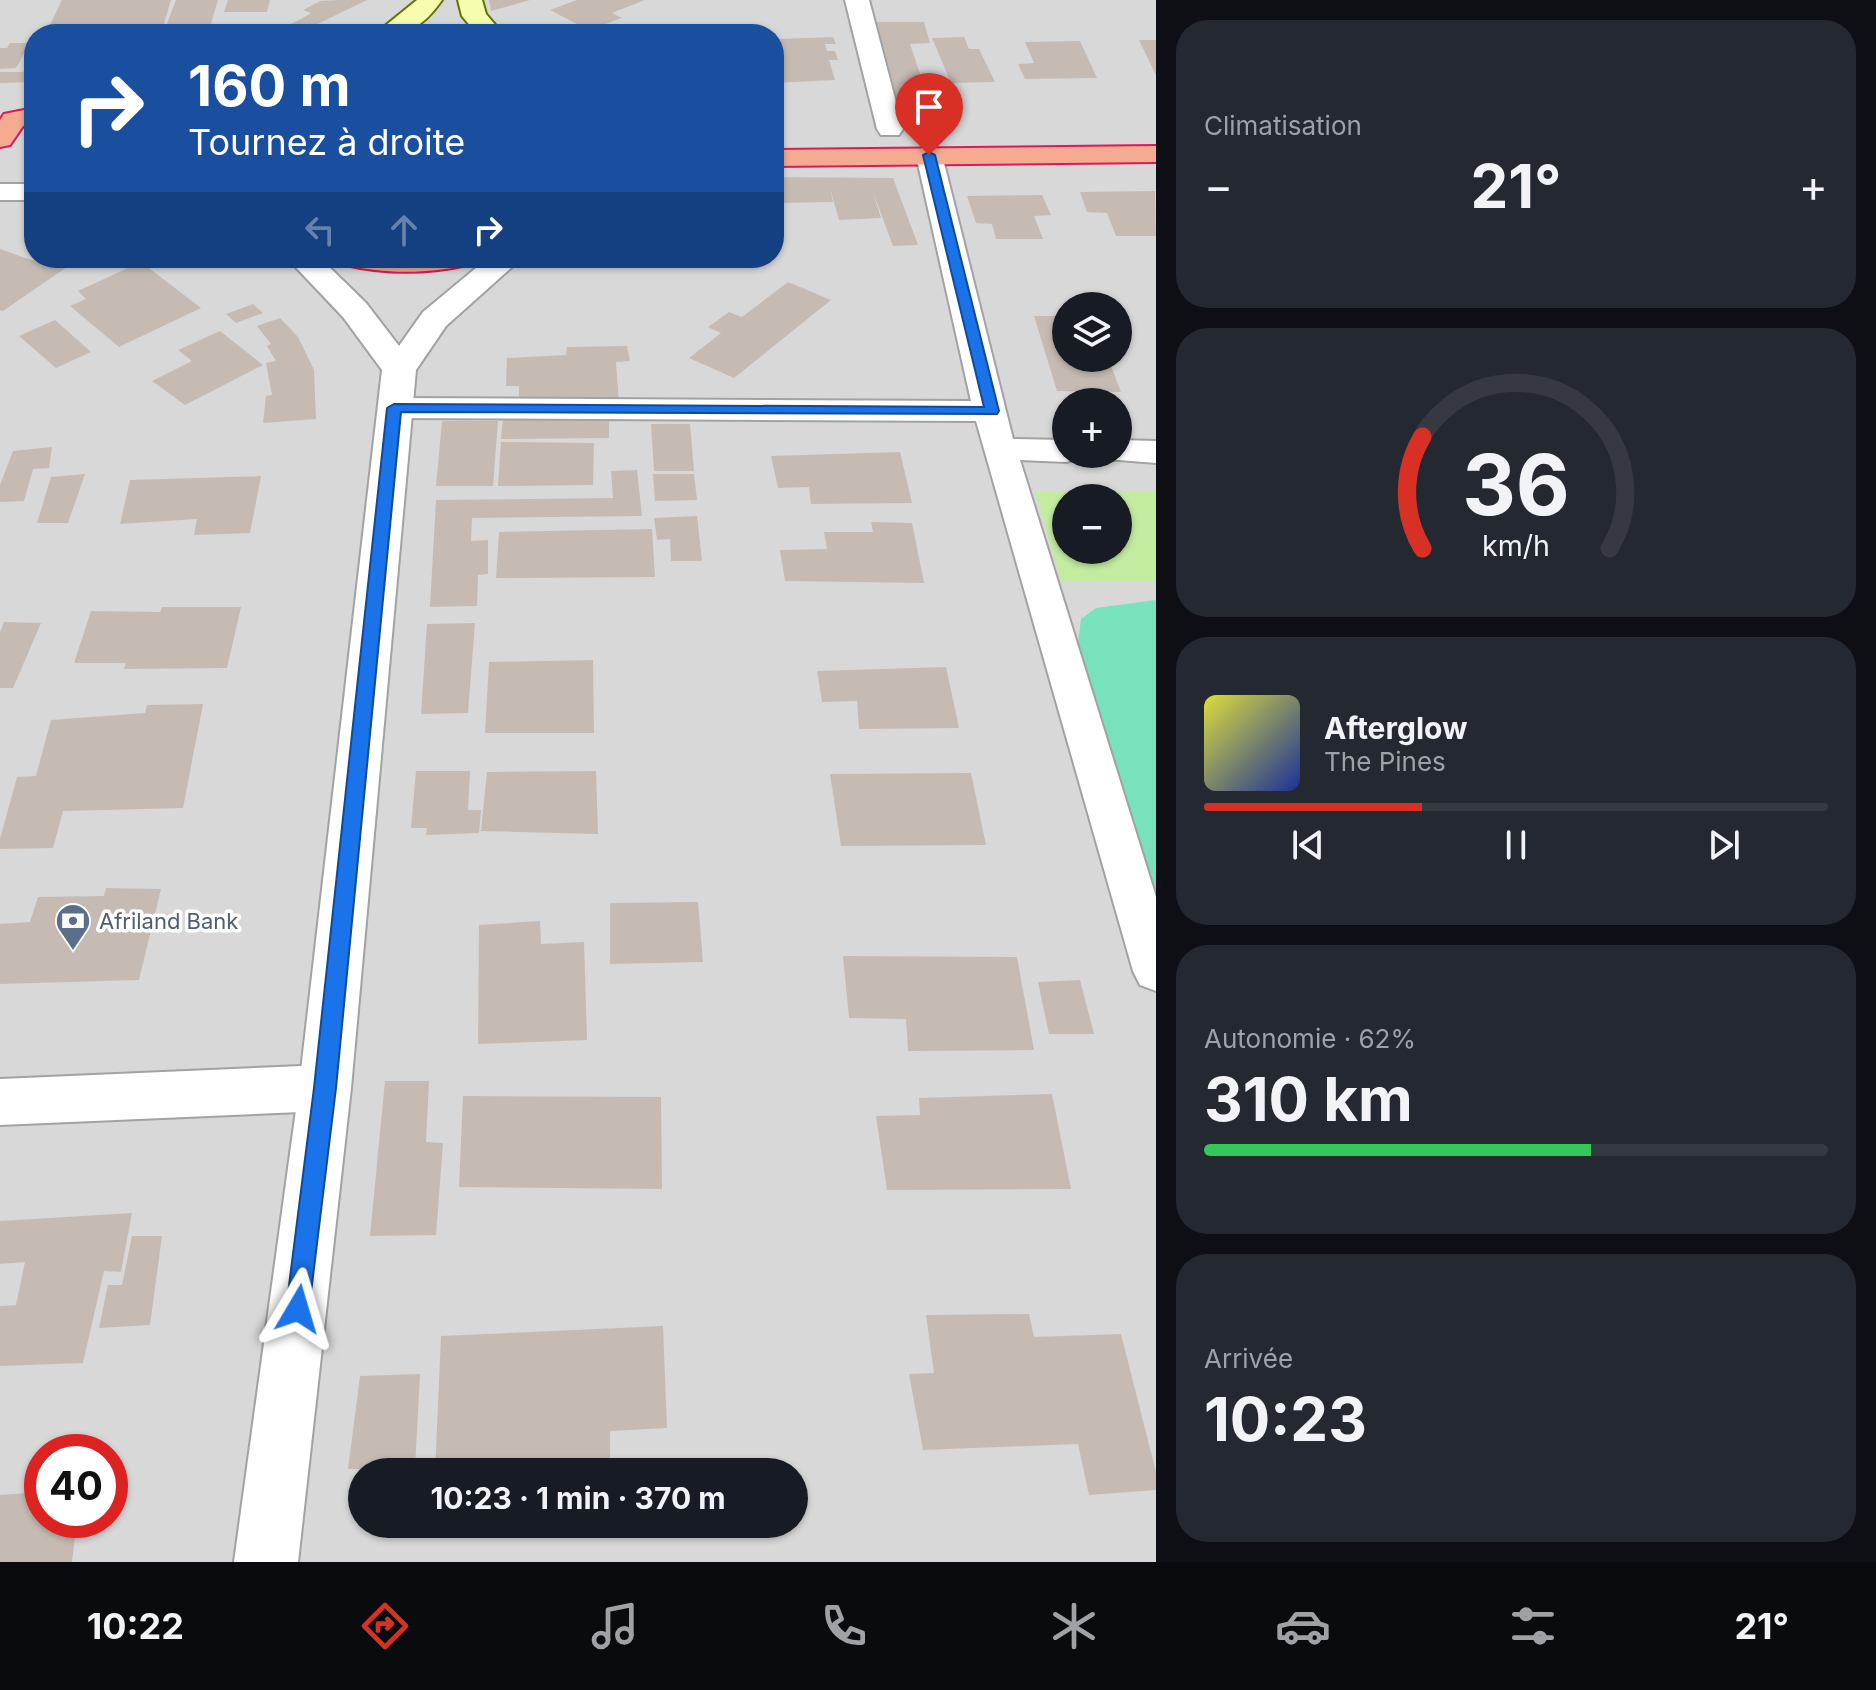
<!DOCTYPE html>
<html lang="fr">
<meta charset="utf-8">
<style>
body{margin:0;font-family:Inter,sans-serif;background:#242831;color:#f1f3f6;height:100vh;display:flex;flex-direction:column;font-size:30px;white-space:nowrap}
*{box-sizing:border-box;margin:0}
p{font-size:26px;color:#9ea1a6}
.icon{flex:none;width:44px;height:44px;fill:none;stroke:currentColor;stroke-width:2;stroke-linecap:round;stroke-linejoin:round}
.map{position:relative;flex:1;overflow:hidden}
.details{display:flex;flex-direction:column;gap:20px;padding:20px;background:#0d0f14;width:720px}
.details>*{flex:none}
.hud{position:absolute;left:24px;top:24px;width:760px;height:244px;border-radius:32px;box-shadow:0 2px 6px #0004;background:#1a4fa0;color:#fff;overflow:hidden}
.tools{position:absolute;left:1052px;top:292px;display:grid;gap:16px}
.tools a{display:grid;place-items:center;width:80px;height:80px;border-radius:50%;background:#171b24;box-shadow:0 2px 6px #0004;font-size:40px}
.speed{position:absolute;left:24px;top:1434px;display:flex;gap:16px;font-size:40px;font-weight:700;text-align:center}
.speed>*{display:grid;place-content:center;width:104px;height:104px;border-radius:50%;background:#171b24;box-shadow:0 2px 6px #0004;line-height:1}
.speed .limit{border:12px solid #d22;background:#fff;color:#111}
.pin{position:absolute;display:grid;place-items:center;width:68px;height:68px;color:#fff;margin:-82px -34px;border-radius:50% 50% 50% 0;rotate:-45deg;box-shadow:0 0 8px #0007}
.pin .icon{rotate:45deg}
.me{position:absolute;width:88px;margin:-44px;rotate:7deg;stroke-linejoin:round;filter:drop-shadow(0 0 6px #0008)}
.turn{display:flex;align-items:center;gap:28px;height:168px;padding:0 32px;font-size:36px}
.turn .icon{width:104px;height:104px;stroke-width:2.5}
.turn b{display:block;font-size:56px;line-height:68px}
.lanes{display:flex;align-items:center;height:76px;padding:0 32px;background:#0003;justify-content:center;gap:40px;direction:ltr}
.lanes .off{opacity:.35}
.big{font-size:60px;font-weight:700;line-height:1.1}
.details .tile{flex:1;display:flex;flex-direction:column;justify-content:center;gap:12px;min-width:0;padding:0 28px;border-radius:32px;background:#242831}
.details .dial{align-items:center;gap:0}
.dial svg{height:208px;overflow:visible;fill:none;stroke:#363941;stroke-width:7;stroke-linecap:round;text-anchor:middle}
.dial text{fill:#f1f3f6;stroke:none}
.song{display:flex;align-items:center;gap:24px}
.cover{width:96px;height:96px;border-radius:12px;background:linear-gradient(135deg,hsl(60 70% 55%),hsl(230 70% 35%))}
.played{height:8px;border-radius:4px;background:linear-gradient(90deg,#d93025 35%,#363941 35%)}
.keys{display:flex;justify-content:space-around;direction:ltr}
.heat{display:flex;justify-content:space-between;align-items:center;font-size:44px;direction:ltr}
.charge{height:12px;border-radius:6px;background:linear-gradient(90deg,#34c759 62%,#363941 0)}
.trip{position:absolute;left:348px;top:1458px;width:460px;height:80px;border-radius:40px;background:#171b24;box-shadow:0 2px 6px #0004;font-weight:700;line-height:80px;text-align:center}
.menu{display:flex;height:128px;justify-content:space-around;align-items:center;background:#090b0e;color:#9ea1a6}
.menu .icon{width:56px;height:56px}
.menu .current{color:#d93025}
.menu b{font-size:36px;color:#f1f3f6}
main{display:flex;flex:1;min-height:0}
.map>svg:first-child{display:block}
.residential{fill:#d9d8d8;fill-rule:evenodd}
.grass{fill:#c3eca1;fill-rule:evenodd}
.pitch{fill:#78e2bd}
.building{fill:#c5bbb3}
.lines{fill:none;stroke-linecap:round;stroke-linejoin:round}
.service-casing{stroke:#a2a2a2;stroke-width:4}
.minor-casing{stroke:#a2a2a2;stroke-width:4}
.tertiary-casing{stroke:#a2a2a2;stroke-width:4}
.secondary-casing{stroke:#637400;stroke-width:4}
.trunk-casing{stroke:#de1a56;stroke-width:4}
.service{fill:#fff;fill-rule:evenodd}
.minor{fill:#fff;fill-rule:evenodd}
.tertiary{fill:#fff;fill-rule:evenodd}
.secondary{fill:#f6fdae;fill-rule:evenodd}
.trunk{fill:#f4ab92;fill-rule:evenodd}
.route{fill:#1a73e8;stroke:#114b97;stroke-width:2}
.labels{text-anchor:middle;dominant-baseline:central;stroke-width:7;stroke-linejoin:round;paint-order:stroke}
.service-label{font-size:22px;fill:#4e5e75;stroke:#fff;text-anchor:start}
</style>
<main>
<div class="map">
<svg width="1156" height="1562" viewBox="0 0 1156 1562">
<rect width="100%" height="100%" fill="#ede9e0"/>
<path class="residential" d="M0 0H1156V1562H0ZM34 34H774V258H34ZM1066 306H1118V358H1066ZM1066 402H1118V454H1066ZM1066 498H1118V550H1066ZM42 1452H110V1520H42ZM362 1472H794V1524H362Z"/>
<path class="grass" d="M1156 491V581L1061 582 1035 492ZM1066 498H1118V550H1066Z"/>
<path class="pitch" d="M1156 600V897L1078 643 1081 619 1096 608Z"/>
<g class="building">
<path d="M62 0H171L161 34 47 31Z"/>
<path d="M176 0H218L208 34H163Z"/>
<path d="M228 0H270L267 12H224Z"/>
<path d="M340 0H367L297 34H253L266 28 272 31 282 28 301 19 311 13 303 10 320 1Z"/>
<path d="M489 0H530L491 11Z"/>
<path d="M577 0H645L612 13 622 18 588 30 550 10Z"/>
<path d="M870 22H924L930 43 910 44 930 104H896Z"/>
<path d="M833 37 836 44H825L827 51H835L838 60H829L835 80 774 83V64L784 63 780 52H774V42H779L778 39Z"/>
<path d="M964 37 969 49H979L995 82 951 83 932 38Z"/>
<path d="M1139 40H1156V75Z"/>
<path d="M1080 41 1097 78 1025 79 1018 64 1034 63 1025 42Z"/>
<path d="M10 43H30L16 68 0 69V48H7Z"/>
<path d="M26 66H34V82L0 83V72H23Z"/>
<path d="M774 177 893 178 918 245 893 246 873 192 881 218 839 220 830 188 833 202 781 203 778 188H774Z"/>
<path d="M1155 191 1156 236H1116L1107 213 1087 212 1080 192Z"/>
<path d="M1042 195 1051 215 1034 216 1043 239H996L992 224 976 223 967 196Z"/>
<path d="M0 249 31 260 80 258 3 311 0 310Z"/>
<path d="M141 262 201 308 119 347 70 306 86 299 78 291Z"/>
<path d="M788 282 831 300 734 378 689 358 721 333 708 327 729 312 742 317Z"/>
<path d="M253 304 263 313 236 323 226 314Z"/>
<path d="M1034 316H1066V358H1108L1121 392 1057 391Z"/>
<path d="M280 318 298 337 314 370 316 419 263 423 266 396 272 395 266 363 276 361 267 346 271 344 257 326Z"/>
<path d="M55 320 91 352 56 368 19 336Z"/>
<path d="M220 331 263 365 185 405 152 381 192 361 178 350Z"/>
<path d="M627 346 630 361 616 362 619 403 519 405V386H506L507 358 566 355 567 347Z"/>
<path d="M503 418 609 419V438L501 439Z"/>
<path d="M442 421H498L493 486H436Z"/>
<path d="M651 424H690L694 471H654Z"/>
<path d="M501 442 594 443 593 485 498 486Z"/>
<path d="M52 447 49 468 33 469 24 501 0 502V485L13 451Z"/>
<path d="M900 452 912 503 811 504 809 487 778 488 771 456Z"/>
<path d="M637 470 642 516 472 518 471 541 488 540V574L478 575 477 606 430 607 436 500 613 498 611 471Z"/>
<path d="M85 474 68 523H37L51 477Z"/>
<path d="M653 474H694L697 500 655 501Z"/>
<path d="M261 476 250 533 194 535 197 519 120 524 130 480Z"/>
<path d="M697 516 702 561H671L670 539 657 540 654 518Z"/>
<path d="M871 522 912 523 924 583 785 581 780 550 827 549 824 532H873Z"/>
<path d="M652 529 655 577 496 578 499 532Z"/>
<path d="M162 607H241L227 668 124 669 126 663H74L91 611 160 612Z"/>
<path d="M4 622 41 623 13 688H0V632Z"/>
<path d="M475 623 468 713 421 714 427 624Z"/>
<path d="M593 660 594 733H485L489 662Z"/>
<path d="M946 667 959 728 859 729 857 701 822 702 817 671Z"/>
<path d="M203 704 183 808 63 811 53 848 0 849V839L17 777 36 776 51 720 145 713 147 705Z"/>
<path d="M416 771H470L468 810H481L479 833 426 835 427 828H411Z"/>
<path d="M596 771 598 834 481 831 487 772Z"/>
<path d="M971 773 986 845 841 846 830 774Z"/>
<path d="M106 888 161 889 139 980 0 984V924L30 922 38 897 104 896Z"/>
<path d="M698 902 703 962 610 964V903Z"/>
<path d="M540 921 541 944 584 942 587 1040 478 1044 479 925Z"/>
<path d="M843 956 1017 957 1034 1050 908 1051 906 1019 849 1018Z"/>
<path d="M1080 980 1094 1034H1049L1038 982Z"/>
<path d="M385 1081H429L426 1142 443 1143 436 1235 370 1236Z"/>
<path d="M1052 1094 1071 1189 887 1190 876 1116 920 1115 919 1098Z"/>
<path d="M463 1096 661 1097 662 1189 459 1187Z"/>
<path d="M132 1213 121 1272 104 1271 83 1363 0 1366V1306L16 1305 25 1262 0 1264V1221Z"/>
<path d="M132 1236H162L150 1325 99 1328 108 1285H122Z"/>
<path d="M1029 1314 1034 1337 1121 1334 1156 1472V1490L1089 1495 1078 1444 923 1450 909 1374 934 1373 926 1315Z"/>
<path d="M663 1326 667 1428 610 1431V1465L521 1466V1472H435L441 1336Z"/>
<path d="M420 1374 415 1469H348L360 1376Z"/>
<path d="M42 1492V1520H77L72 1562H0V1495Z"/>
</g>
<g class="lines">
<defs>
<path id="service" d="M500 258H549C538 265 511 265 500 258Z"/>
<g id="minor">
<path d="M845 0H869L903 129 899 135H881L877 129Z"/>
<path d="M929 147 938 149 942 155 1013 439 1066 440V454H1081L1078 459 1066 462 1020 460 1156 897V991L1140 985 1133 971 976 421 394 418 382 415 378 408 382 401 394 398 971 401 916 155 920 149Z"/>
<rect x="0" y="184" width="34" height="16"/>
<path d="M1118 440 1156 441V463L1106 459 1103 454H1118Z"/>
<path d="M325 1065 342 1072 350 1088 342 1104 325 1111 0 1125V1079Z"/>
</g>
<path id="tertiary" d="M287 258H320L366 303 399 346 423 312 488 258H522L446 326 416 370 351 1088 298 1562H234L299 1088 382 370 343 317Z"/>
<g id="secondary">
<path d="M417 0H442C422 28 409 34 375 34Z"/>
<path d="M458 0H482L486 14 503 34H477L462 16Z"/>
</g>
<g id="trunk">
<path d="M34 108V124L23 126 10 145 0 147V120L4 114Z"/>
<path d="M1156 146V162L774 166V150Z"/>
<path d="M342 258H471L467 265C429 274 383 274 346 265Z"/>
</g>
</defs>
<use href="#service" class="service-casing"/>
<use href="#minor" class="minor-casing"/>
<use href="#tertiary" class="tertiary-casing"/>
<use href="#secondary" class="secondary-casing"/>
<use href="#trunk" class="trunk-casing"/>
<use href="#service" class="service"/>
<use href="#minor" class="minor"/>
<use href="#tertiary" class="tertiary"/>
<use href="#secondary" class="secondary"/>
<use href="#trunk" class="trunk"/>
</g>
<path class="route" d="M929 152 935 155 999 411 997 414 401 412 336 1088 309 1309 306 1318 298 1321 289 1318 286 1309 314 1088 387 408 394 404 984 407 923 155Z"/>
<defs>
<symbol id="bank-pin" viewBox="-11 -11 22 30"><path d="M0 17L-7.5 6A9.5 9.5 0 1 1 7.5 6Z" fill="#5c6f8a" stroke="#fff"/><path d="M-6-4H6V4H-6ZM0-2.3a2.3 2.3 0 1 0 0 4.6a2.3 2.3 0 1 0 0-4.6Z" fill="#fff"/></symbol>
</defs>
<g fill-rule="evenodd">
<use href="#bank-pin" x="53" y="901" width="40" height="54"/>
</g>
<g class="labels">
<g class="service-label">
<text x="99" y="921">Afriland Bank</text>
</g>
</g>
</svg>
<div class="tools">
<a><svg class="icon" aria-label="layers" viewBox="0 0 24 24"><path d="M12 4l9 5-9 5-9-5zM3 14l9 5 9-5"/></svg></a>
<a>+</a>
<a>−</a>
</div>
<div class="speed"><div class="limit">40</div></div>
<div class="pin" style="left:929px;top:155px;background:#d93025"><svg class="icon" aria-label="arrive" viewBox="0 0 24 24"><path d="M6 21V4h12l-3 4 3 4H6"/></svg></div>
<svg class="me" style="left:298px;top:1309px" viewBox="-20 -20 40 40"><path d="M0-17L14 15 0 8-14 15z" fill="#1a73e8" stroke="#fff" stroke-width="4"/></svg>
<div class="trip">10:23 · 1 min · 370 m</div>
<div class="hud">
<div class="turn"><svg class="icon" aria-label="right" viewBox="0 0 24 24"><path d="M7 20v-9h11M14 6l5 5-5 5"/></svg><div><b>160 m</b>Tournez à droite</div></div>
<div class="lanes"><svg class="icon off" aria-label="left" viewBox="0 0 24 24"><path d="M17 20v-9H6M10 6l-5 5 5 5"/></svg><svg class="icon off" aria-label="ahead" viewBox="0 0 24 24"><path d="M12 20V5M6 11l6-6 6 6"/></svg><svg class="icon" aria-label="right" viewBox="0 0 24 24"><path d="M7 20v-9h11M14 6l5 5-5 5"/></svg></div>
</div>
</div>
<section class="details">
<div class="tile"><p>Climatisation</p>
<div class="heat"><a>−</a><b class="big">21°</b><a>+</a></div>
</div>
<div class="tile dial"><svg viewBox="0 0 100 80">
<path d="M14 69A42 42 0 1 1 86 69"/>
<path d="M14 69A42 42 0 0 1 14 26" stroke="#d93025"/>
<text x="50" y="56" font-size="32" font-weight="700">36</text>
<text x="50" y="72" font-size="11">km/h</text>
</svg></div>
<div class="tile">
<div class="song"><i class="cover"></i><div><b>Afterglow</b><p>The Pines</p></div></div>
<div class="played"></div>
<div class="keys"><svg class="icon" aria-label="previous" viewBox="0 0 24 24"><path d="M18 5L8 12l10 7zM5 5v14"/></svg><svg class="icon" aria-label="pause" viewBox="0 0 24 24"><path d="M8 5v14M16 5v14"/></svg><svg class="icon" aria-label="next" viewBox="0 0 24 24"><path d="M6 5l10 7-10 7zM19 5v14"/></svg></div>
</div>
<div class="tile"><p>Autonomie · 62%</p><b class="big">310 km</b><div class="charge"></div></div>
<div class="tile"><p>Arrivée</p><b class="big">10:23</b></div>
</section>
</main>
<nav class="menu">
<b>10:22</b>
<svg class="icon current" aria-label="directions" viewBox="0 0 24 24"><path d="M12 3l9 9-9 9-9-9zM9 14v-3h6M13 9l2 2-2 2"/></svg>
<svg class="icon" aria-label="music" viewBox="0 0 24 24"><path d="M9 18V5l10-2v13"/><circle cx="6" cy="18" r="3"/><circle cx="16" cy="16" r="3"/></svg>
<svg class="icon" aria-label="phone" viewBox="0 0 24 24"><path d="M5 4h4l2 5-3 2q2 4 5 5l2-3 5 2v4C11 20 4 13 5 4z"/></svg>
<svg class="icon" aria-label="climate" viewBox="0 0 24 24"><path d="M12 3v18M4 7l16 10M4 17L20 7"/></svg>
<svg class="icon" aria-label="car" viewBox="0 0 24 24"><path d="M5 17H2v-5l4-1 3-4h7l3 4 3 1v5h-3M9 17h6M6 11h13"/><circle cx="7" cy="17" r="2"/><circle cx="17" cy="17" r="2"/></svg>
<svg class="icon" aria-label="filters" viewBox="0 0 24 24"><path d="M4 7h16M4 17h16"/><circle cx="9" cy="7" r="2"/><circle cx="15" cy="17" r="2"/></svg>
<b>21°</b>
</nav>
